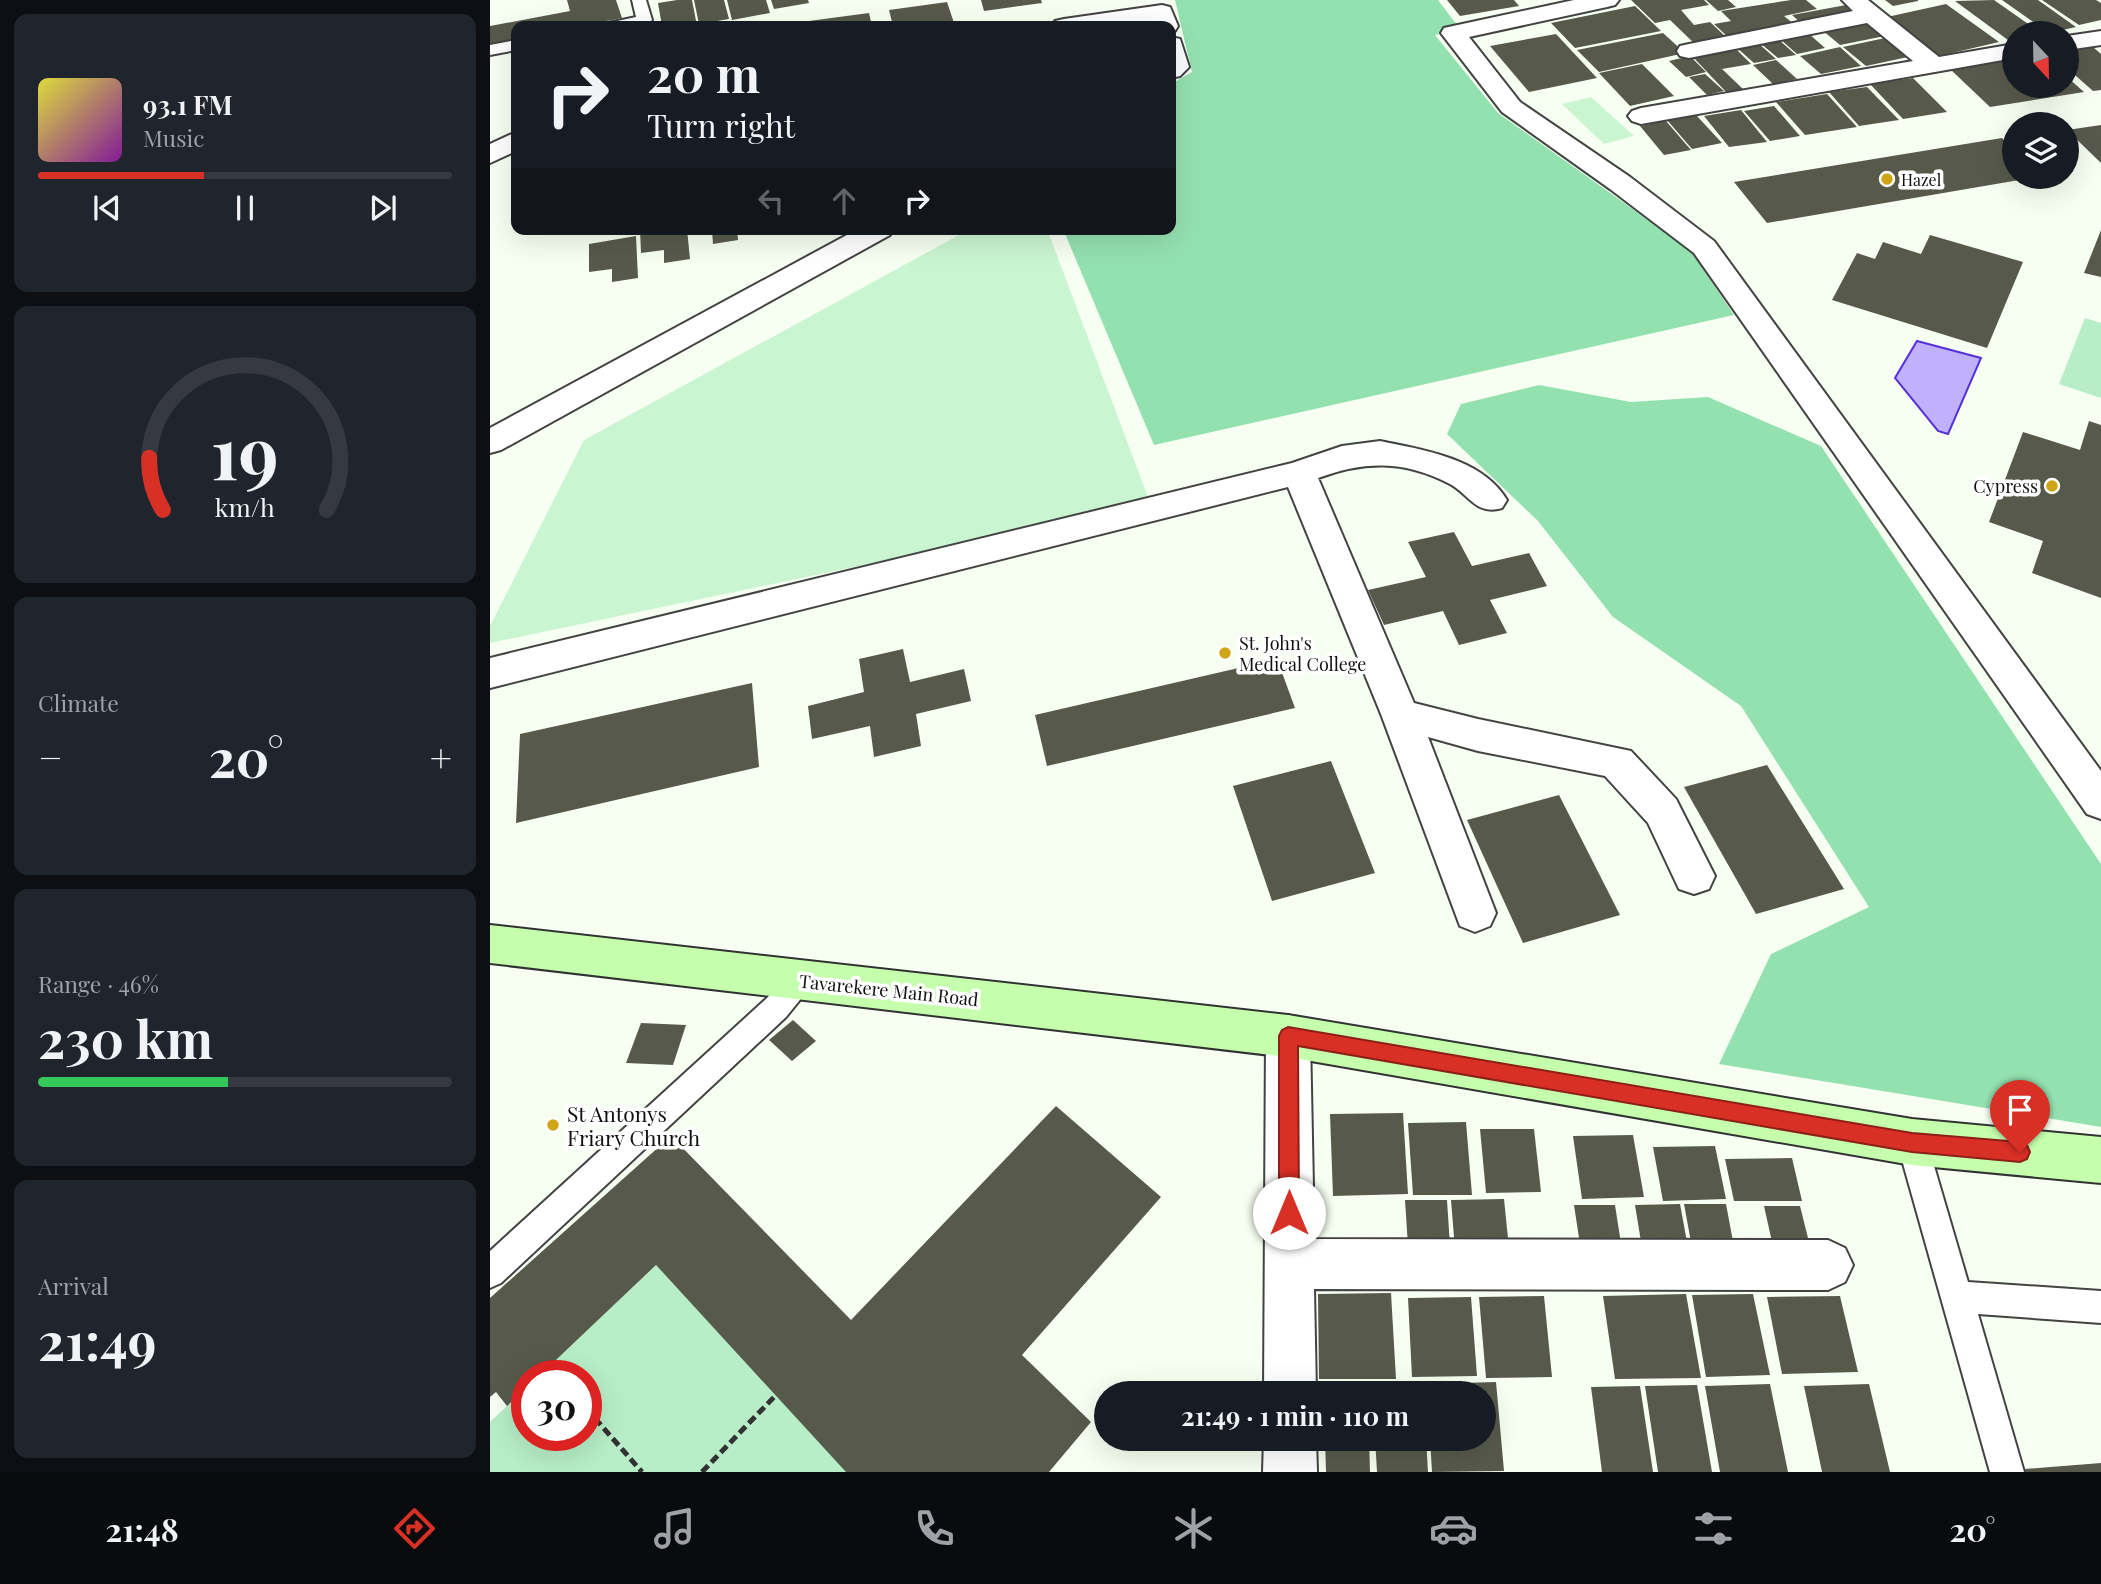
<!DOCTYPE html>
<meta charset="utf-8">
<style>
body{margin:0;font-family:"Playfair Display",serif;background:#20242c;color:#f1f3f6;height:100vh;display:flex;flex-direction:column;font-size:26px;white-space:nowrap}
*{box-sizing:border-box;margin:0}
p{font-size:23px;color:#9ea1a6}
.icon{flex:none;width:38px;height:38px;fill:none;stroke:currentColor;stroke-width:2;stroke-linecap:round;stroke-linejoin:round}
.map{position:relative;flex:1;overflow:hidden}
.details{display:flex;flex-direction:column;gap:14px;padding:14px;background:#0d0f14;width:490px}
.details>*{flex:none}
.hud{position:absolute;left:21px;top:21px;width:665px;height:214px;border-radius:14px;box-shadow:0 7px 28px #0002;background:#171b24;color:#f1f3f6;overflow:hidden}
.needle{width:46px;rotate:158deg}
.fabs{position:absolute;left:1512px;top:21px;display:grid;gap:14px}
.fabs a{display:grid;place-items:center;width:77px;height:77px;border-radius:50%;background:#171b24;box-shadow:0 7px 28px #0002;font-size:35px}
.speed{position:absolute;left:21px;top:1360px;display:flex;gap:14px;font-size:35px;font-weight:700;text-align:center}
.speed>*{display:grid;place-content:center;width:91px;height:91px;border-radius:50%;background:#171b24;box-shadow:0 7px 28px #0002;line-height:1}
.speed .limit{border:10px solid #d22;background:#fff;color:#111}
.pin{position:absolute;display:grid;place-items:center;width:60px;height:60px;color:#fff;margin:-72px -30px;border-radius:50% 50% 50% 0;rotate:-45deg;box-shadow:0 0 7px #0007}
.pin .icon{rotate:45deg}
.me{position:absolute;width:77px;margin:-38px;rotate:0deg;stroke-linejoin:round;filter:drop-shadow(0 0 5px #0008)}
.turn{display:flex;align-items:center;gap:24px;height:147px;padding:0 21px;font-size:32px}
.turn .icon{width:91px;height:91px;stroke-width:2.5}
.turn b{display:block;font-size:49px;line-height:60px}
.lanes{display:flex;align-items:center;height:66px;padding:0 21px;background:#0003;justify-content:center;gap:35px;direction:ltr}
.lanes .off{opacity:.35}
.big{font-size:52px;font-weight:700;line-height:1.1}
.details .widget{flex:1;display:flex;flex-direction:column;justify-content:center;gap:10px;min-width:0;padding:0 24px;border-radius:14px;background:#20242c}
.details .dial{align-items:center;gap:0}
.dial svg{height:182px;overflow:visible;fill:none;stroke:#363941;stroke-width:7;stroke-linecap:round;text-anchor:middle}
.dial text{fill:#f1f3f6;stroke:none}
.song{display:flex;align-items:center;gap:21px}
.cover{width:84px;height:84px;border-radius:10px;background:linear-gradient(135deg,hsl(60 70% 55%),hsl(290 70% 35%))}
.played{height:7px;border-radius:4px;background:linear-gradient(90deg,#d93025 40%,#363941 40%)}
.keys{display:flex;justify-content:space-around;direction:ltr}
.heat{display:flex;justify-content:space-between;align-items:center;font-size:38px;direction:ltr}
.charge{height:10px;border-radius:5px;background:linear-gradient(90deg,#34c759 46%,#363941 0)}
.trip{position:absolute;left:604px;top:1381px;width:402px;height:70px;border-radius:35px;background:#171b24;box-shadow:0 7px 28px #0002;font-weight:700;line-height:70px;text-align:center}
.tabs{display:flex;height:112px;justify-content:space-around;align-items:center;background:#090b0e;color:#9ea1a6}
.tabs .icon{width:49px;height:49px}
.tabs .selected{color:#d93025}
.tabs b{font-size:32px;color:#f1f3f6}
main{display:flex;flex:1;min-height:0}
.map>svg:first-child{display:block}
.green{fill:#b7eec7}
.forest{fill:#94e1b0}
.pitch{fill:#caf5d1}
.water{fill:#bfb1fc;stroke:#5530db;stroke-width:2}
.building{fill:#575a4b}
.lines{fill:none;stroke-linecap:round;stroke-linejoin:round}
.lane-casing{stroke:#434343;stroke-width:4}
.street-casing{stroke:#434343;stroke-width:4}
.secondary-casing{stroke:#323232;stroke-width:4}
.path{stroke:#323232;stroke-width:5;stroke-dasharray:9 4.5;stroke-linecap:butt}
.lane{fill:#fff;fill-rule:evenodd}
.street{fill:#fff;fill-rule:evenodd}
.secondary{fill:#c5ffad;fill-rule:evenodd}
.route{fill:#d93025;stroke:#8d1f18;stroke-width:2}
.poi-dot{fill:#cfa518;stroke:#fff;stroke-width:2.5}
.labels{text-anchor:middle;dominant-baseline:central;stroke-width:7;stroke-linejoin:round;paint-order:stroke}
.far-poi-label{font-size:16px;fill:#101010;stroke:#fff;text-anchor:start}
.poi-label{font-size:18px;fill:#101010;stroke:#fff;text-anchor:end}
.street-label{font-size:18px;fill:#101010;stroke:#fff}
.near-poi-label{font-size:21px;fill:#101010;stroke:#fff;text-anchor:start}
</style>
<main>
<section class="details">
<div class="widget">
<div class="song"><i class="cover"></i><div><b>93.1 FM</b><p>Music</p></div></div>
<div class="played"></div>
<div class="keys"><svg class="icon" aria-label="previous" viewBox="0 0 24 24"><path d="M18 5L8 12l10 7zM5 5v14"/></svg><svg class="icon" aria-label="pause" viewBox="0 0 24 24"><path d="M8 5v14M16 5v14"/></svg><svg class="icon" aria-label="next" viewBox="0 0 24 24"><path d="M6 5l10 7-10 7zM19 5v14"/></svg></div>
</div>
<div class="widget dial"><svg viewBox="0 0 100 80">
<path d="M14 69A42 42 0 1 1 86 69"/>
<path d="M14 69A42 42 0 0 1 8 46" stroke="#d93025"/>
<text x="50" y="56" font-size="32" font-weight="700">19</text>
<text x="50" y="72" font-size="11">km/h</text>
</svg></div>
<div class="widget"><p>Climate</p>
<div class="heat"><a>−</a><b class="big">20°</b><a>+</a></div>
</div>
<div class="widget"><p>Range · 46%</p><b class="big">230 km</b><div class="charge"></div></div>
<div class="widget"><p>Arrival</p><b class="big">21:49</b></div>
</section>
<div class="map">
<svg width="1611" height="1472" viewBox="0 0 1611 1472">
<rect width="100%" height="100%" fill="#f7fff2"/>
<g class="green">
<path d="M1595 318 1611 323V398L1569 384Z"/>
<path d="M166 1265 357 1472H0V1422L37 1387V1435H96V1376L49 1375Z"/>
</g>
<g class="forest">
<path d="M685 0H948L970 29 945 35 1008 113 1200 250 1244 315 664 445 573 229H681V84L702 72Z"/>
<path d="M1049 385 1141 402 1218 397 1331 446 1611 864V1127L1229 1064 1281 954 1379 907 1251 706 1123 617 1048 521 957 434 971 404Z"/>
</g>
<g class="pitch">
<path d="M1101 97 1144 136 1114 144 1072 104Z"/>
<path d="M480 229H557L661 505 0 643V626L94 440Z"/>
</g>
<path class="water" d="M1427 341 1491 358 1458 434 1448 431 1405 378Z"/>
<g class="building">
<path d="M77 0H126L132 18 90 26H26V39L0 44V26L80 11Z"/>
<path d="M187 0H202L207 26H172L168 3Z"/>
<path d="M204 0H234L239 19 209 24Z"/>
<path d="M237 0H276L280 13 242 20Z"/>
<path d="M281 0H318L319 3 284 9Z"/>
<path d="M491 0H551L552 3 494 11Z"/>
<path d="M957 0H1024L1029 6 970 16Z"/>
<path d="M1141 0H1214L1219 5 1191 10 1204 25 1220 22 1237 38 1206 45 1180 20 1165 23Z"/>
<path d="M1216 0H1238L1246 7 1228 11Z"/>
<path d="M1301 0H1316L1327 9 1294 16 1304 24 1239 38 1224 24 1241 21 1231 11Z"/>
<path d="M1395 0H1428V1L1403 6Z"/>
<path d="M1504 0 1551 33H1524V39L1518 40 1465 1Z"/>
<path d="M1512 0H1548L1586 27 1559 33Z"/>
<path d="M1552 0H1606L1611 3V20L1589 25Z"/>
<path d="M457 2 465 26H403L399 10Z"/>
<path d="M1456 4 1509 42 1449 56 1397 17Z"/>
<path d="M1356 5 1366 13 1312 24 1302 15Z"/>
<path d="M1145 6 1171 31 1085 48 1061 23Z"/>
<path d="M379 13 382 26H320L319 21Z"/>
<path d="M1376 21 1395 36 1350 45 1332 30Z"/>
<path d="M1173 33 1195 53 1109 72 1087 50Z"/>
<path d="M1318 33 1335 48 1307 54 1290 39Z"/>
<path d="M1066 34 1107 78 1039 92 1000 46Z"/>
<path d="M1395 38 1418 57 1376 66 1353 47Z"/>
<path d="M1288 39 1306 55 1288 58 1270 43Z"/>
<path d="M1268 43 1286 59 1264 63 1246 47Z"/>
<path d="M1350 47 1371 66 1331 74 1310 56Z"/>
<path d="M1603 47 1611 54V90L1603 91 1577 68V50Z"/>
<path d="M1245 48 1261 64 1232 69 1253 89 1237 93 1202 56Z"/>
<path d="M1200 56 1216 72 1196 77 1179 61Z"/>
<path d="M1524 59V86H1577V77L1594 92 1500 107 1460 69Z"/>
<path d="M1286 60 1307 79 1283 84 1263 65Z"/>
<path d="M1152 64 1184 96 1140 106 1109 73Z"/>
<path d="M1215 74 1234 91 1217 95 1199 77Z"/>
<path d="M1423 78 1457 112 1413 119 1380 84Z"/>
<path d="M1377 87 1409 120 1369 126 1339 92Z"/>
<path d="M1337 94 1367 127 1315 135 1286 102Z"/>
<path d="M1284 106 1310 136 1280 141 1254 111Z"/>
<path d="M1251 110 1277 142 1239 147 1214 116Z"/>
<path d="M1206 115 1232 143 1202 149 1177 120Z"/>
<path d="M1176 121 1201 150 1174 155 1150 126Z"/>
<path d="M1611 125V163L1577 130Z"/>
<path d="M1512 138 1524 150V177L1541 178 1277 223 1244 182Z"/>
<path d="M150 229H197L200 259 174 263V250L151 253Z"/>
<path d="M200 229H247L248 240 223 244 222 231 200 235Z"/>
<path d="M1611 230V277L1594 273Z"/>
<path d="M1440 235 1533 262 1497 348 1342 300 1367 253 1385 259 1393 242 1431 254Z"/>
<path d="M146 236 148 278 122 282V269L99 272V244Z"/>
<path d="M1599 421 1611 425V598L1542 573 1553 541 1499 522 1533 432 1590 450Z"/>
<path d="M964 532 982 566 1039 553 1057 586 1000 600 1017 633 969 645 953 611 894 625 878 590 936 577 918 542Z"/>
<path d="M413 649 420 682 474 669 481 701 426 714 431 746 384 757 380 726 322 739 318 706 374 692 369 659Z"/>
<path d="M787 659 805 708 557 766 545 715Z"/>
<path d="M262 683 269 767 26 823 30 734Z"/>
<path d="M841 761 885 873 782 901 743 786Z"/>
<path d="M1277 765 1354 889 1266 914 1194 787Z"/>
<path d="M1069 795 1130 915 1033 943 977 820Z"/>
<path d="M303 1020 326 1041 302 1061 279 1040Z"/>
<path d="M151 1023 196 1025 183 1065 136 1063Z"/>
<path d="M566 1106 671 1197 532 1355 601 1422 559 1472H356L166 1265 49 1376H37V1387L17 1406 6 1392 0 1397V1298L181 1136 361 1320Z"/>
<path d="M913 1113 918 1194 843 1196 840 1114Z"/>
<path d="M976 1122 982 1195H923L918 1123Z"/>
<path d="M990 1129H1044L1051 1192 996 1193Z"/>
<path d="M1143 1135 1154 1197 1092 1199 1083 1136Z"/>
<path d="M1225 1146 1236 1199 1173 1201 1163 1147Z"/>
<path d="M1302 1158 1312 1201H1244L1235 1159Z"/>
<path d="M1014 1199 1019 1248 965 1249 961 1200Z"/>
<path d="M915 1200H957L960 1246H918Z"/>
<path d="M1190 1204 1199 1253 1153 1254 1145 1205Z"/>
<path d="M1194 1204H1236L1245 1252 1203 1253Z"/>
<path d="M1084 1205H1125L1132 1250 1091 1251Z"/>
<path d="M1274 1206H1310L1321 1250 1284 1251Z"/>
<path d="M901 1293 906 1379H829L828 1294Z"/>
<path d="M1196 1294 1211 1378 1125 1379 1113 1296Z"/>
<path d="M1263 1294 1280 1375 1216 1377 1202 1295Z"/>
<path d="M1054 1296 1062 1377 996 1378 989 1297Z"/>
<path d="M1350 1296 1368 1372 1292 1374 1277 1297Z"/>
<path d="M981 1297 987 1376 922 1377 918 1298Z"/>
<path d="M1006 1382 1014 1471 942 1472 940 1438H994V1393H938L937 1384Z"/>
<path d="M877 1383V1393H834V1384Z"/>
<path d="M932 1384 933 1393H883V1385Z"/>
<path d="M1280 1384 1298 1472H1230L1215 1386Z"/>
<path d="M1379 1384 1400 1472H1332L1314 1386Z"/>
<path d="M1207 1385 1222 1472H1168L1155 1386Z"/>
<path d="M1150 1386 1163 1472H1112L1101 1387Z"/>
<path d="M835 1438H879L880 1472H836Z"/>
<path d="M885 1438H936L938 1472H887Z"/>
<path d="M1611 1463V1472H1522V1470Z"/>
</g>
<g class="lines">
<defs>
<g id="lane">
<path d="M142 0H156L162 20 159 23 116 26 118 23 146 17Z"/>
<path d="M26 40V50L0 55V45Z"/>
<path d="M312 967 322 971 326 980 296 1017 11 1283 0 1288V1251L276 999 302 971Z"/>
<path d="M1422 1127 1433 1132 1437 1142 1478 1282 1611 1291V1323L1488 1314 1534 1472H1500L1407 1142 1411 1132Z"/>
</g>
<g id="street">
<path d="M1084 0H1129L1125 5 1117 7 979 37 1030 102 1140 177 1224 241 1611 771V819L1597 814 1204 253 1120 189 1012 112 951 33 954 28 963 26Z"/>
<path d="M1352 0H1378L1449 57 1524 44V58L1151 124 1142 121 1138 116 1142 111 1151 108 1423 61 1377 23 1199 58 1190 56 1187 51 1190 46 1199 44 1363 11Z"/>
<path d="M672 5 680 7 688 26 685 31 681 32V26H664L662 21 622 26H562L565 21 574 19Z"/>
<path d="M1611 31V45L1577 50V36Z"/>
<path d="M681 37 690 39 699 67 690 76 681 78Z"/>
<path d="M26 132V151L0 163V144Z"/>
<path d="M368 229H404L400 235 11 450 0 453V428Z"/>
<path d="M890 441C933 450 992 458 1017 500L1012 508C985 516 979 493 958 483 913 460 874 461 828 478L924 703 988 719 1141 751 1186 799 1225 876 1219 889 1204 894 1189 889 1158 823 1115 776 988 751 938 737 1006 913 1000 926 985 932 970 926 891 714 798 487 0 688V658L802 463 852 446Z"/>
<path d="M798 1015 814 1021 820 1036 824 1239 1338 1240 1355 1248 1363 1265 1355 1282 1338 1290 824 1289 826 1393H774L776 1036 782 1021Z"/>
<path d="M774 1438H826L827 1472H773Z"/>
</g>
<path id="secondary" d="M0 925 798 1015 1422 1119 1611 1137V1183L1422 1165 798 1057 0 963Z"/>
</defs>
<use href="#lane" class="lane-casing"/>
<use href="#street" class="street-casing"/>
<use href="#secondary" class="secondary-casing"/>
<g class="path">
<path d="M59 1365 68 1376"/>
<path d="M96 1408 152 1472"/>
<path d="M212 1472 286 1395"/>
</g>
<use href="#lane" class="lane"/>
<use href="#street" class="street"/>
<use href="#secondary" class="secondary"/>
</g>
<path class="route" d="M798 1027 1422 1133 1530 1142 1537 1145 1540 1152 1537 1159 1530 1162 1422 1152 808 1046 809 1213 806 1221 799 1223 792 1221 789 1213V1036L792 1030Z"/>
<g class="poi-dot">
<circle cx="1397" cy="179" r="7"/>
<circle cx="1562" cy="486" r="7"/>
<circle cx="735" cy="653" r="7"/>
<circle cx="63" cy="1125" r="7"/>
</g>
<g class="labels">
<g class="far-poi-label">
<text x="1411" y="179">Hazel</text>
</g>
<g class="poi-label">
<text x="1548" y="486">Cypress</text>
<text x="749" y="643" text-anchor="start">St. John's<tspan x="749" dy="21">Medical College</tspan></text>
</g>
<g class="street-label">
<text transform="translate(399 990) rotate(6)">Tavarekere Main Road</text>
</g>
<g class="near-poi-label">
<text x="77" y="1113">St Antonys<tspan x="77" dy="24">Friary Church</tspan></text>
</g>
</g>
</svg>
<div class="fabs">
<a><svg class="needle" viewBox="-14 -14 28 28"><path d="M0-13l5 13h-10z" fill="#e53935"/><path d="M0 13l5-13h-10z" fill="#9ea1a6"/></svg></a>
<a><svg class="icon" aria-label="layers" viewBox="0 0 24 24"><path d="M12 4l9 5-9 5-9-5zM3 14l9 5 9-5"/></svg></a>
</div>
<div class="speed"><div class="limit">30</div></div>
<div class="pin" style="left:1530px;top:1152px;background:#d93025"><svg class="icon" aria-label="arrive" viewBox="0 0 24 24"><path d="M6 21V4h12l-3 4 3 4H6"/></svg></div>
<svg class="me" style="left:799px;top:1213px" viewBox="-20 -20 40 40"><circle r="19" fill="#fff"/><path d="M0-13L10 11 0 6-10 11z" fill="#d93025"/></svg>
<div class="trip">21:49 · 1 min · 110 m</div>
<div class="hud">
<div class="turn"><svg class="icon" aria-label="right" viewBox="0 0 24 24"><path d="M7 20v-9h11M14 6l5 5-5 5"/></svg><div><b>20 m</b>Turn right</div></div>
<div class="lanes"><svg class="icon off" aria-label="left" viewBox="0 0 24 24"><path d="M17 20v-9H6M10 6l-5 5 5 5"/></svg><svg class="icon off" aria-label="ahead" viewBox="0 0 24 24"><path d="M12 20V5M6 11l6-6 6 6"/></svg><svg class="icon" aria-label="right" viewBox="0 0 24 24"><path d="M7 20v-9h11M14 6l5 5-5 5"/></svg></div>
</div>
</div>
</main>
<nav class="tabs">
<b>21:48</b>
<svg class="icon selected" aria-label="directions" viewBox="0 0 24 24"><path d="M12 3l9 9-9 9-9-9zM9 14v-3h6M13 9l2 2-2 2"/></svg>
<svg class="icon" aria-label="music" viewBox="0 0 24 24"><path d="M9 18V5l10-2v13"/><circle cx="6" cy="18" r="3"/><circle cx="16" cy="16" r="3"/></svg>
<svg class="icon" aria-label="phone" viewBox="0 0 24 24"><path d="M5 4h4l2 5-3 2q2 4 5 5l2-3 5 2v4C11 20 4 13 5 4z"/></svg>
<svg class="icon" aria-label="climate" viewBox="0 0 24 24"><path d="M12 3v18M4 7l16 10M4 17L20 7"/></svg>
<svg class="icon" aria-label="car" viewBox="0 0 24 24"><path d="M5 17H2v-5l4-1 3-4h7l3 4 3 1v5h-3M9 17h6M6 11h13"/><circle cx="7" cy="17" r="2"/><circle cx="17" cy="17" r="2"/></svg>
<svg class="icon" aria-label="filters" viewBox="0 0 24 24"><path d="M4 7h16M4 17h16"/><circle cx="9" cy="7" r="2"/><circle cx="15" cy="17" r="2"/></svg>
<b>20°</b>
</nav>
